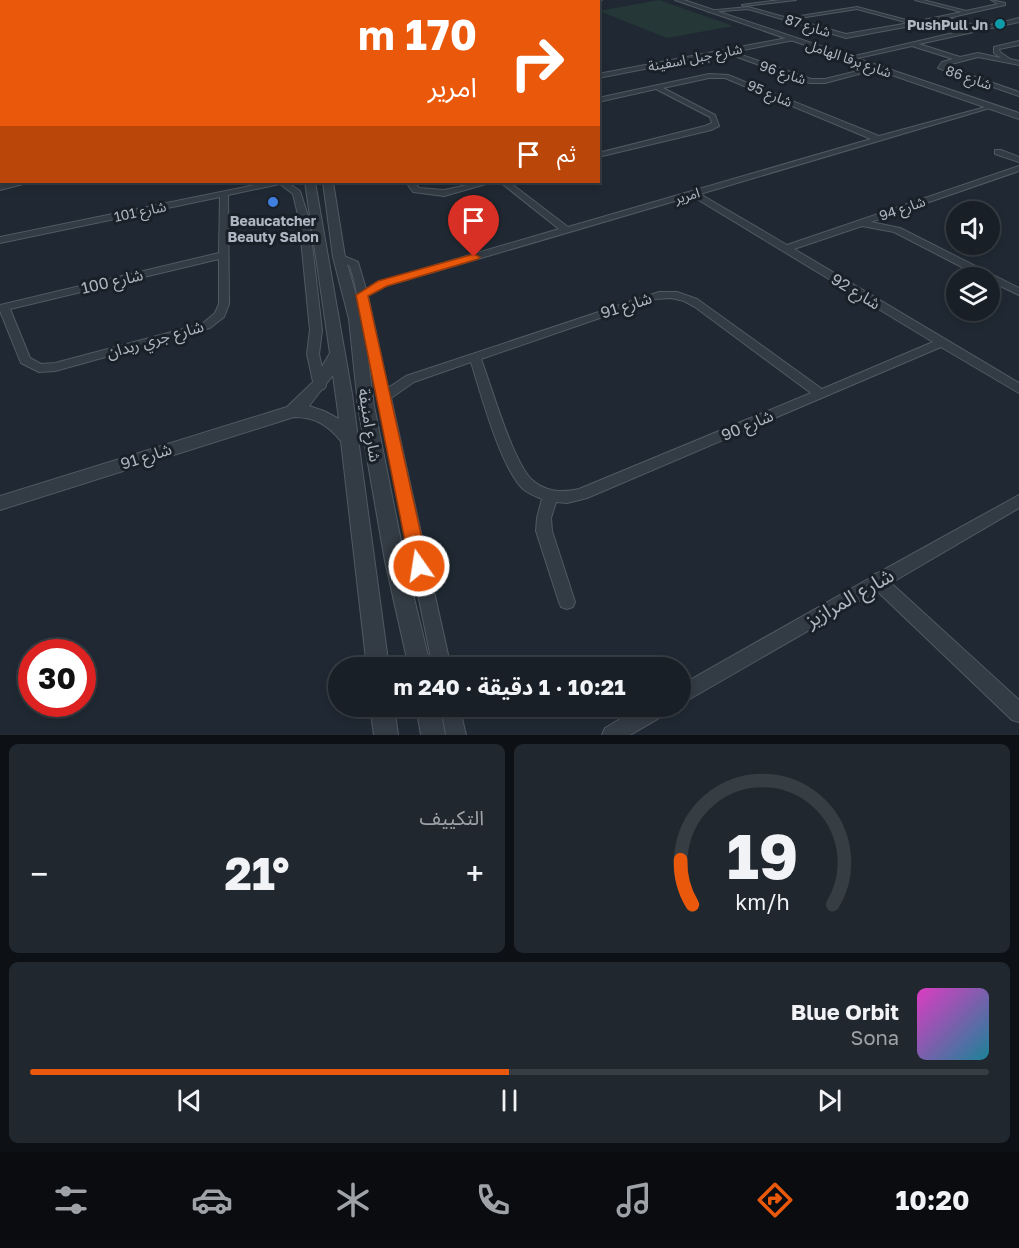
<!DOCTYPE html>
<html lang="ar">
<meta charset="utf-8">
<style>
body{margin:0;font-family:"Golos Text","Noto Sans Arabic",sans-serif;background:#21272e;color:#f1f3f6;direction:rtl;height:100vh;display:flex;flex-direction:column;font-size:22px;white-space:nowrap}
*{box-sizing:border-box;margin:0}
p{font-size:20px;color:#9fa2a7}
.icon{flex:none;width:33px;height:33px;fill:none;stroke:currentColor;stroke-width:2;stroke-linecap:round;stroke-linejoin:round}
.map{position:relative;height:735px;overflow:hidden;direction:ltr}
.side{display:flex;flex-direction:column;gap:9px;padding:9px;background:#0d1115;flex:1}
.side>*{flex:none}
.hud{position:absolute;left:0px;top:0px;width:600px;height:183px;box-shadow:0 3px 9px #0003,0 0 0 2px #363d43;direction:rtl;background:#ea580c;color:#fff;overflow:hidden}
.fabs{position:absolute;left:946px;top:201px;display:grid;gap:12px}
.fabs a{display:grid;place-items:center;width:54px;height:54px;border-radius:50%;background:#181f26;box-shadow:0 3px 9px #0003,0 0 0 2px #363d43;font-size:30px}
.speed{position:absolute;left:18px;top:639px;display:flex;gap:12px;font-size:30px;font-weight:700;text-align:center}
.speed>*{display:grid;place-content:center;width:78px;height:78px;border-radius:50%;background:#181f26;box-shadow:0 3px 9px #0003,0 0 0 2px #363d43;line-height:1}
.speed .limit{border:9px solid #d22;background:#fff;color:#111}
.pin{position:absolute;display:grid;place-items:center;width:51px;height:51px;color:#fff;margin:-62px -26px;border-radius:50% 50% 50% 0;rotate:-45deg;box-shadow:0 0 6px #0007}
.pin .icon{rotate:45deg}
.me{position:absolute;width:66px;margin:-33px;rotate:347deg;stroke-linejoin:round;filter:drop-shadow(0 0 4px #0008)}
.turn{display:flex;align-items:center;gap:21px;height:126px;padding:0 24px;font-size:27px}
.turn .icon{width:78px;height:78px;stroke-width:2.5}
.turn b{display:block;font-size:42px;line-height:51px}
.then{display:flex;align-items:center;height:57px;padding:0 24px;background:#0003;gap:12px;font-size:22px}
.big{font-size:45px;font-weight:700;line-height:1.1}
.side .widget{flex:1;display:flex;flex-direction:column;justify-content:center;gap:9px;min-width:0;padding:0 21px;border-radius:9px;background:#21272e}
.side .dial{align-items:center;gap:0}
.dial svg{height:156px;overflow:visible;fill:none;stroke:#363d43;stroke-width:7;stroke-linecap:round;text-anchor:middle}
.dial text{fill:#f1f3f6;stroke:none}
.song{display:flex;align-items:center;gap:18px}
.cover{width:72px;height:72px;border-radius:9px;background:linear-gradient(135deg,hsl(310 70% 55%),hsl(190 70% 35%))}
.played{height:6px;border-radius:3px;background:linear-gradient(90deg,#ea580c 50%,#363d43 50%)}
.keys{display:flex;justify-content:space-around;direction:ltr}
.heat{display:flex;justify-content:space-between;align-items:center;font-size:33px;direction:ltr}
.side .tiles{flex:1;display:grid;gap:9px;grid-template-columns:1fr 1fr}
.widget:last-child{grid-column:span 2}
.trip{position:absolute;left:328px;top:657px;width:363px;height:60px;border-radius:30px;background:#181f26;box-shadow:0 3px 9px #0003,0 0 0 2px #363d43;font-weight:700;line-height:60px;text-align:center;direction:rtl}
.dock{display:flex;height:96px;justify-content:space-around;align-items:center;background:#0a0c0f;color:#9fa2a7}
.dock .icon{width:42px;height:42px}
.dock .active{color:#ea580c}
.dock b{font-size:27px;color:#f1f3f6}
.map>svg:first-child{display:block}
.green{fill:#253736}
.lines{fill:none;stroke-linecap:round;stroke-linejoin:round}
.minor-casing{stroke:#515962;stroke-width:2}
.tertiary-casing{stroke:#515962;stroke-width:2}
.minor{fill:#333b44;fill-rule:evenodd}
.tertiary{fill:#333b44;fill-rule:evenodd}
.route{fill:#ea580c;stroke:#983908;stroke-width:1.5}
.culture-dot{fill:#0f9aa8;stroke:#192028;stroke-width:2}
.shop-dot{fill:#3f7fe0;stroke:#192028;stroke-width:2}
.labels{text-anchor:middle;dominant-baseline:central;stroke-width:6;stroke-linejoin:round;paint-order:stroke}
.far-poi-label{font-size:14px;font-weight:bold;fill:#adb6c1;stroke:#192028;text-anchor:end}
.far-street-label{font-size:14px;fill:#adb6c1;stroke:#192028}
.street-label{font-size:16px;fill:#adb6c1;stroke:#192028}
.near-street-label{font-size:20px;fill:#adb6c1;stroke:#192028}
</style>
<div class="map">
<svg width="1019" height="735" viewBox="0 0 1019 735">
<rect width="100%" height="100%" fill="#202933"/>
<path class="green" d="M659 0 733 26 667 38 599 11Z"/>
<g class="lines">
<defs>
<g id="minor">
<rect x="26" y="0" width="4" height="2"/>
<path d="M48 0H64L40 2Z"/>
<rect x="97" y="0" width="4" height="2"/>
<rect x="166" y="0" width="4" height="2"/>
<rect x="236" y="0" width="4" height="2"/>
<rect x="301" y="0" width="4" height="2"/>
<path d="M557 0H562L563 2H558Z"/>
<path d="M780 0H796L744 6 742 5Z"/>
<path d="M915 0H923L966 11 998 4 991 0 1005 3V5L948 18 982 27 1019 18V22L919 44 960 57 978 53 1001 58 994 53V47L1019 41V45L999 49 1000 52 1010 59 1019 61V65L978 57 944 66 1019 92V96L938 68 942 62 953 59 912 46 849 60 846 58 975 28 942 20 846 38 748 9 709 12 707 11 748 7 788 18 857 7 914 22 962 12ZM857 9 909 23 846 34 793 19Z"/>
<rect x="0" y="28" width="2" height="4"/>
<path d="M792 37 794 40 733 52 811 79H825L878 66 881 68 825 83H810L726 53 598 78V74Z"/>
<path d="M2 41V46L0 47V42Z"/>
<path d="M709 74 728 75 879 136 993 105V107L700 194 787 245 1019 166V171L871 222 900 228 1019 288V295L990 281V278H983L894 232 862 226 794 249 1019 383V393L941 347 587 498 567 503 556 502 551 518 552 531 575 602 573 607 567 609 561 607 559 602 536 531 537 518 542 499C535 496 527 493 522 488 500 465 481 394 471 362L414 382 391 398 451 668H433L354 280 350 266 334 257 339 254 358 262 366 289 378 282 559 229 500 182H509L568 227 871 139 725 78H709L663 88 715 115 719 126 711 130 598 157V153L705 126 712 123 710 117 656 89 598 102V98ZM692 196 933 342 822 389 697 299 677 292H659L406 376 388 388 368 296 386 286ZM671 298 684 301 695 307 811 393 579 489C563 493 544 492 531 479 512 459 492 388 481 359L655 299Z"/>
<rect x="0" y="78" width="2" height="4"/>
<rect x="0" y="106" width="2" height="4"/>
<rect x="0" y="143" width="2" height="4"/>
<path d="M995 150H1001L1019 157V162L995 154Z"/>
<path d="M16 182H31L0 190V184Z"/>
<path d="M269 182H287L300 191 309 219 322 330 319 354 326 386 324 389 320 390 314 386 307 354 310 330 299 219 293 194 280 184 228 195 229 304 224 317 210 328 55 371 39 372 21 363 0 311V305L219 253 220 197 0 243V237ZM219 259V304L215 313 202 324 55 363 41 364 30 358 10 309Z"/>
<path d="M406 182H414L419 188 444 190 481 182H493L444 196 413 192Z"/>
<path d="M1019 495V508L891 583 1019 700V722L1012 720 877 591 681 704V685L870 578 871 575 878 573Z"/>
<path d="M441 706H459L466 735H446Z"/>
<path d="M642 706H670L668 713 630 735H602L605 728Z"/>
</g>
<g id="tertiary">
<path d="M280 0H287L289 2H281Z"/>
<path d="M585 0H602L580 2Z"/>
<path d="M675 0H684L1019 113V119Z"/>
<rect x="0" y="52" width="2" height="4"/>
<path d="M305 182H315L352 394 389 668H367L341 441C328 425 315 417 294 417L0 510V496L287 407 313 382 330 353ZM333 375 339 419 324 411 309 406Z"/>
<path d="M323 182H333L345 257 363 319 374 406 405 561 431 668H409L385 561 358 406 349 319 333 257Z"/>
<path d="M370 706H394L398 735H374Z"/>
<path d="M416 706H440L445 735H421Z"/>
</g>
</defs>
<use href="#minor" class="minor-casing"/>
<use href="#tertiary" class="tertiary-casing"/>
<use href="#minor" class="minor"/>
<use href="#tertiary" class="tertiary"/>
</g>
<path class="route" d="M474 254 480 257 478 259 387 286 368 296 428 566 426 571 419 574 413 571 410 566 356 295 378 281Z"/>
<circle class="culture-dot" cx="1000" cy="24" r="6"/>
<circle class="shop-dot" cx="273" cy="202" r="6"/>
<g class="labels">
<g class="far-poi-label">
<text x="988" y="24">PushPull Jn</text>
<text x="273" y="220" text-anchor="middle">Beaucatcher<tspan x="273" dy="16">Beauty Salon</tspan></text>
</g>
<g class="far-street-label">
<text transform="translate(808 25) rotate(17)">شارع 87</text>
<text transform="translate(695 57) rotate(-11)">شارع جبل اسفينة</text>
<text transform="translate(849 58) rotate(19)">شارع برقا الهامل</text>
<text transform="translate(783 72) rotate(18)">شارع 96</text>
<text transform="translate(969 77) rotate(19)">شارع 86</text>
<text transform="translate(770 93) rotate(23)">شارع 95</text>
<text transform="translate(687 195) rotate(-16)">امرير</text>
<text transform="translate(902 208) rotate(-19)">شارع 94</text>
<text transform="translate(140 211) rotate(-12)">شارع 101</text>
</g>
<g class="street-label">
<text transform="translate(112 281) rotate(-13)">شارع 100</text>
<text transform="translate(856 291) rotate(31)">شارع 92</text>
<text transform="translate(626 305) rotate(-18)">شارع 91</text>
<text transform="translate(155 339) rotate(-16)">شارع جري ربدان</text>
<text transform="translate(370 425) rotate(81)">شارع امنيفة</text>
<text transform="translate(747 425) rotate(-23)">شارع 90</text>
<text transform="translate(146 456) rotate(-18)">شارع 91</text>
</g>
<g class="near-street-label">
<text transform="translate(849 597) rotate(-30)">شارع المرازيز</text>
</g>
</g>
</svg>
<div class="fabs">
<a><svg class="icon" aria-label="sound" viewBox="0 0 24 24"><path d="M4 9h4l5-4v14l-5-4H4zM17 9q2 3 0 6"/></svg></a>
<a><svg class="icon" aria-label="layers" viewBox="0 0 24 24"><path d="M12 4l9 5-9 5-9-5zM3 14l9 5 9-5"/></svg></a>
</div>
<div class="speed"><div class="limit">30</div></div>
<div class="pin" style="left:474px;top:257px;background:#d93025"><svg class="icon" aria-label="arrive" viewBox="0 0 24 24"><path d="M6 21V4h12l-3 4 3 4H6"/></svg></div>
<svg class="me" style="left:419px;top:566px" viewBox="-20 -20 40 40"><circle r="17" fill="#ea580c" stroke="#fff" stroke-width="3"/><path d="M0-11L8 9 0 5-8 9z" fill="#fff"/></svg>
<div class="trip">10:21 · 1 دقيقة · 240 m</div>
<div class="hud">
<div class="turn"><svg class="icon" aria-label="right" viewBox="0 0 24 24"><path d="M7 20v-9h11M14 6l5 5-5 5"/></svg><div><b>170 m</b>امرير</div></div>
<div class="then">ثم<svg class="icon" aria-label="arrive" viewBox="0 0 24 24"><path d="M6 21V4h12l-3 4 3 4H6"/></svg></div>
</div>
</div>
<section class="side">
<div class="tiles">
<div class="widget dial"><svg viewBox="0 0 100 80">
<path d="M14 69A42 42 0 1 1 86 69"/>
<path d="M14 69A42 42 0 0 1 8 46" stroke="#ea580c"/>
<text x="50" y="56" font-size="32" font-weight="700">19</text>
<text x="50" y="72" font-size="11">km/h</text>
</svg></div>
<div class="widget"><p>التكييف</p>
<div class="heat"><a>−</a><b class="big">21°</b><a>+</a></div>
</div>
<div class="widget">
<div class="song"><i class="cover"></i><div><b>Blue Orbit</b><p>Sona</p></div></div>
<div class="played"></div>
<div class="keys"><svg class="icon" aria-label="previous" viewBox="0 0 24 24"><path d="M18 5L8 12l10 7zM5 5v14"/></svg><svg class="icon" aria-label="pause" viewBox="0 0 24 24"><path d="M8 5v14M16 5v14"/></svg><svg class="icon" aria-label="next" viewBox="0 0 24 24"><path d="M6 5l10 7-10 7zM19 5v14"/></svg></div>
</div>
</div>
</section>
<nav class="dock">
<b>10:20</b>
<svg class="icon active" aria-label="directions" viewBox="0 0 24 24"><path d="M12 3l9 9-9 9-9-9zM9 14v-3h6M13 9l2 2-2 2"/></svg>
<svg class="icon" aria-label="music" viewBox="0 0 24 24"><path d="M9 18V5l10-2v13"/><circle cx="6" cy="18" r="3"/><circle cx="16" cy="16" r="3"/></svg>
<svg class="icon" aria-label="phone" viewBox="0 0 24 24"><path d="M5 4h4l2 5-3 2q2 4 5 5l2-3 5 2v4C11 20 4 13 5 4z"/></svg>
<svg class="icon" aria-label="climate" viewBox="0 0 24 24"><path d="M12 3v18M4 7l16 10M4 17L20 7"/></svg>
<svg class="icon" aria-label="car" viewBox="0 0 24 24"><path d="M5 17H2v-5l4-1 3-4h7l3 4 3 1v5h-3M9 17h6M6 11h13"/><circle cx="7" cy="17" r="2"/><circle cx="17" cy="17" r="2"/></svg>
<svg class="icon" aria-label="filters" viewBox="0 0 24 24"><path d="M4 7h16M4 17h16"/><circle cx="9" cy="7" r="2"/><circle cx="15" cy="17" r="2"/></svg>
</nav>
